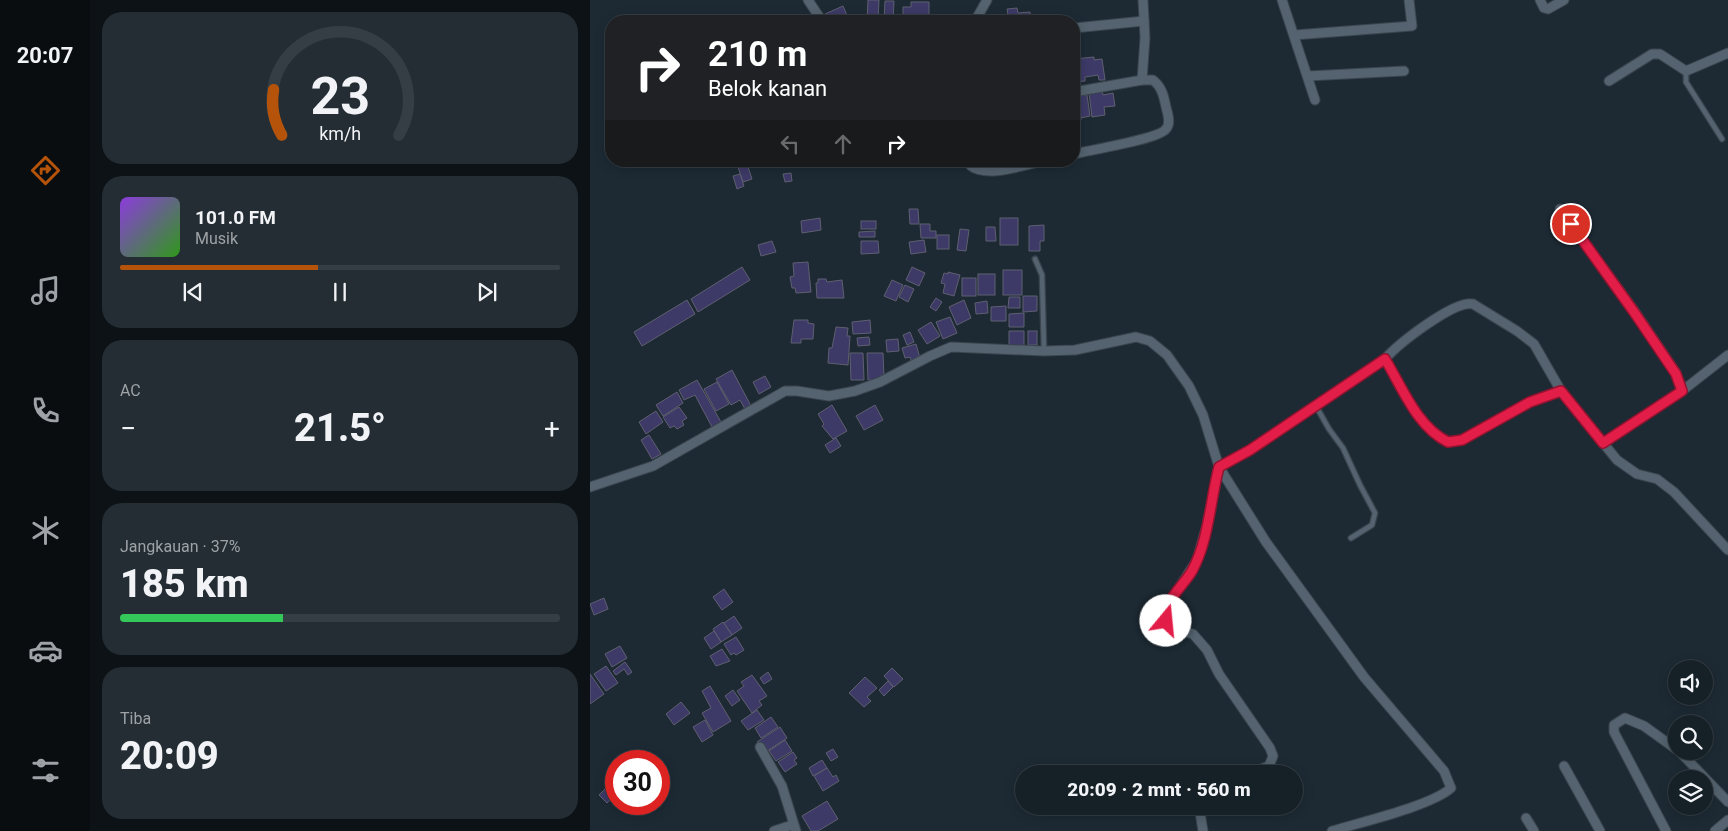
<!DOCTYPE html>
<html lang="id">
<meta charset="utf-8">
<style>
body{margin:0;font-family:Roboto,sans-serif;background:#232d33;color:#f1f3f6;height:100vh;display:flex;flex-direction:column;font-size:19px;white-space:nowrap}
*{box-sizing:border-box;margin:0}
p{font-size:16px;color:#9ea3a7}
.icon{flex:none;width:28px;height:28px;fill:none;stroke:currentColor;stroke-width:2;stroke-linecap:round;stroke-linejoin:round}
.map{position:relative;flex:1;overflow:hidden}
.details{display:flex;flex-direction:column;gap:12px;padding:12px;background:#0c1215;width:500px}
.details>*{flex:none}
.top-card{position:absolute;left:15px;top:15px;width:475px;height:152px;border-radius:20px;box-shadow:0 2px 12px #0003,0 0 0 1px #353e44;background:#202124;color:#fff;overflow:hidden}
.fabs{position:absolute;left:1078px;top:660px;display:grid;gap:10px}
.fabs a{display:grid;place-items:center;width:45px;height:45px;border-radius:50%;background:#162027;box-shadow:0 2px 12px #0003,0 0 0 1px #353e44;font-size:25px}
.speed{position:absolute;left:15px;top:750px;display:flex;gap:10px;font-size:25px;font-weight:700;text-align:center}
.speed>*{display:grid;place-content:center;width:65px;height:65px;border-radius:50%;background:#162027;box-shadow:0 2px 12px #0003,0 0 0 1px #353e44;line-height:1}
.speed .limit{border:8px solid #d22;background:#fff;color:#111}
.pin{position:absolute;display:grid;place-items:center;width:42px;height:42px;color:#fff;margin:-21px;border:2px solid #fff;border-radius:50%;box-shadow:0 1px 5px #0007}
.me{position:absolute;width:55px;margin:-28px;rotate:17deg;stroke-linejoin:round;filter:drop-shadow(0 0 4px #0008)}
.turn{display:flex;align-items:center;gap:18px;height:105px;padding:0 20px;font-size:22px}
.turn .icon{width:65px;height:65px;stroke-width:2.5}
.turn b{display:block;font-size:35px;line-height:42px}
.lanes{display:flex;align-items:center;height:48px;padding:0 20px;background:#0003;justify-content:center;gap:25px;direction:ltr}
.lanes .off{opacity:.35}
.big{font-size:38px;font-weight:800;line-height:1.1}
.details .widget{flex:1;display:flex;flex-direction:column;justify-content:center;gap:8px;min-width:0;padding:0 18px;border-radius:20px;background:#232d33}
.details .dial{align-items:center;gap:0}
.dial svg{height:130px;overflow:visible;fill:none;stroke:#353e44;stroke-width:7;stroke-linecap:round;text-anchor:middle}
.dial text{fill:#f1f3f6;stroke:none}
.song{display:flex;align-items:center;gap:15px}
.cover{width:60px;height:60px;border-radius:8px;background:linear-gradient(135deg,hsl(270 70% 55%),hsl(110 70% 35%))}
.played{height:5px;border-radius:2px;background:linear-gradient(90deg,#b45309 45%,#353e44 45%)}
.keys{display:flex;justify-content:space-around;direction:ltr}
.heat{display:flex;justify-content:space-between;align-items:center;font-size:28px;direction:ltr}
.charge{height:8px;border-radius:4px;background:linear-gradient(90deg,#34c759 37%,#353e44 0)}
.trip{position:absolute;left:425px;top:765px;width:288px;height:50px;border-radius:25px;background:#162027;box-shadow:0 2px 12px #0003,0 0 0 1px #353e44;font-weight:800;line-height:50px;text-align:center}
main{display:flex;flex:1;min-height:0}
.tab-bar{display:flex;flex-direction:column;width:90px;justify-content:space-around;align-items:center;background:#090d10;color:#9ea3a7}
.tab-bar .icon{width:35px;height:35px}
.tab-bar .on{color:#b45309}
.tab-bar b{font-size:22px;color:#f1f3f6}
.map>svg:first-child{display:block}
.building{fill:#3d3a68;stroke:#5f5f70}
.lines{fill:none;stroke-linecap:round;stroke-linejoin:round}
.service-casing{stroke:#3a454e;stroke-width:7}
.minor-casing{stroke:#3a454e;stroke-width:11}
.service{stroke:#54636f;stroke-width:4.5}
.minor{stroke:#54636f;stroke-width:9}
.route-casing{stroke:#92132f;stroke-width:12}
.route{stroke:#e11d48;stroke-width:9}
</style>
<main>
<nav class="tab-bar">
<b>20:07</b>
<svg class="icon on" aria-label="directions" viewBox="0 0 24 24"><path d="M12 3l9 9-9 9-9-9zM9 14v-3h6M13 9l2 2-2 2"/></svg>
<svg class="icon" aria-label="music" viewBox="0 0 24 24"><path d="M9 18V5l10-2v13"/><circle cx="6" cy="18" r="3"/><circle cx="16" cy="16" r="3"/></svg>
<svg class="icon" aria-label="phone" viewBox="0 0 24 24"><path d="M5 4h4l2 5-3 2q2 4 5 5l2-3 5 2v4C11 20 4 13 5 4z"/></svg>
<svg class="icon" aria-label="climate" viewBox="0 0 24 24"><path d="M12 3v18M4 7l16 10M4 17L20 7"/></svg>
<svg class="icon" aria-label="car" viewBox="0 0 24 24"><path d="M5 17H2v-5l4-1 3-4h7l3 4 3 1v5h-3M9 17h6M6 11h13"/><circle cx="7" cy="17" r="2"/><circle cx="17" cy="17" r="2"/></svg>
<svg class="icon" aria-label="filters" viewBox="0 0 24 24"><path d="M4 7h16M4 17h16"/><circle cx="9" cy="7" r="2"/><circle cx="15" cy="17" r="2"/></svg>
</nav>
<section class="details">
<div class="widget dial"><svg viewBox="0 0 100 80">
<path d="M14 69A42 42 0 1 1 86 69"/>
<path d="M14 69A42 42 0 0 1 9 41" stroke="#b45309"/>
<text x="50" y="56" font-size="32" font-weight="700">23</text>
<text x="50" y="72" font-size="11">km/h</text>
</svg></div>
<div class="widget">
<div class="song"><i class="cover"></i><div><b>101.0 FM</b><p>Musik</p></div></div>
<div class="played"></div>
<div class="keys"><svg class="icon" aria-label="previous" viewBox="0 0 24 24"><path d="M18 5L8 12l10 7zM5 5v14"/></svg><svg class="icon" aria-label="pause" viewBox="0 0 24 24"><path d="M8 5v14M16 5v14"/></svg><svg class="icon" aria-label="next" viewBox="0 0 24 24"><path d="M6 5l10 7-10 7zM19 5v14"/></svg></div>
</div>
<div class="widget"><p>AC</p>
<div class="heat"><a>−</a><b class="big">21.5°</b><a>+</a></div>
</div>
<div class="widget"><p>Jangkauan · 37%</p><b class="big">185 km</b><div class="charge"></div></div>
<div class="widget"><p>Tiba</p><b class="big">20:09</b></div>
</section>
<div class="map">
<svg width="1138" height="831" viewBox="0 0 1138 831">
<rect width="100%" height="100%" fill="#1d2a34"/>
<g class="building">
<path d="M278 0H289L288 21H277Z"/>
<path d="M295 1H304L303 21H294Z"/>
<path d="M321 2H339V15H332V21L313 20V7H321Z"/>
<path d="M253 6 259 20 238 21 235 14Z"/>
<path d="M427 8 428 13 440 12 441 21H419L417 9Z"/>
<path d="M414 15V21H394L393 18Z"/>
<path d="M504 57V60L512 59 515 80H509L508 75 495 77V81L484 82V59Z"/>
<path d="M512 91 513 95 523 93 525 106 514 107 515 115 502 117 499 93Z"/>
<path d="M497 95 500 116 491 118 488 96Z"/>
<path d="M488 96 491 120 484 121V97Z"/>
<path d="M146 161H156L162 179 153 182Z"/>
<path d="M201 173 202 181 195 182 193 174Z"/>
<path d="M150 174 154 186 147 189 143 176Z"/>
<path d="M319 209H328L329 224H320Z"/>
<path d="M230 218 231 230 212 233 211 221Z"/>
<rect x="410" y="218" width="18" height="27"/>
<rect x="271" y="221" width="15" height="8"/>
<path d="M330 224H340V231H346V238H331Z"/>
<path d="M454 225V241H450V251H439V226Z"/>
<path d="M396 227H405L406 241H396Z"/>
<path d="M370 229 379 230 376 251 367 250Z"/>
<path d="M285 231V237H269V232Z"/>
<rect x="347" y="235" width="12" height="14"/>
<path d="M334 240 336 252 321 254 319 242Z"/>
<path d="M182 241 186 252 171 256 168 245Z"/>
<path d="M271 241H288L289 253 271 254Z"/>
<path d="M218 262 221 292 206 293 205 288H202L200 277 204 276 203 263Z"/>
<path d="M152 267 160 280 108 312 101 299Z"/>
<path d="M322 267 335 273 329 286 316 280Z"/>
<rect x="413" y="270" width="19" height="25"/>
<path d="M358 272 370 275 364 296 353 293 355 284 351 283 354 273 358 274Z"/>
<rect x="388" y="274" width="17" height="21"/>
<rect x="372" y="278" width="14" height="18"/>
<path d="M228 279H236L237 282 252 280 254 298H227L226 283H228Z"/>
<path d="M302 280 313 285 306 301 294 296Z"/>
<path d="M315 285 324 289 318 302 309 297Z"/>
<path d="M433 296H447V311L433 312Z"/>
<path d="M419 297H430V308H418Z"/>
<path d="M346 298 352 302 346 311 340 307Z"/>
<path d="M97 300 105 314 52 346 44 332Z"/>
<path d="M374 300 381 318 367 325 359 307Z"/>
<path d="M397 301 398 313 386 314 385 303Z"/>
<path d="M416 306V321H401V307Z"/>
<path d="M434 313V327H419V314Z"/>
<path d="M360 317 367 333 353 339 346 322Z"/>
<path d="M204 320H218V323L224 324 223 339H211V343H201Z"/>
<path d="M280 320 281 333 263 334 262 322Z"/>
<path d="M341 322 350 336 337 344 328 330Z"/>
<path d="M246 327 258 328 257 336H260L258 365 238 363 239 348H242Z"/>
<path d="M419 331H434V348L419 349Z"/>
<rect x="438" y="331" width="9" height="14"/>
<path d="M320 332 324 342 317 345 313 335Z"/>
<path d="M279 337 280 345 268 346 267 338Z"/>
<path d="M308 339 309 351 297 352 296 340Z"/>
<path d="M326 344 330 358 321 360 320 357 315 358 312 348Z"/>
<path d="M260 353H273L274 380H261Z"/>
<path d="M277 353H293L294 376H290V380H278Z"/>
<path d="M142 370 161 406 155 409 150 400 141 405 126 379Z"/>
<path d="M175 376 181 387 169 394 163 382Z"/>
<path d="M107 380 131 422 122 427 105 395 94 400 89 390Z"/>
<path d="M127 382 139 404 126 411 114 389Z"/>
<path d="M87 392 93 403 73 416 66 405Z"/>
<path d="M242 405 257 431 243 439 232 426 234 424 228 414Z"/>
<path d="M285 405 293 420 274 430 266 416Z"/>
<path d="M89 407 97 418 92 421 94 425 87 429 84 426 80 428 73 417Z"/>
<path d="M66 411 73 422 56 434 49 422Z"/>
<path d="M59 435 71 454 62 459 51 440Z"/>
<path d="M246 438 251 446 240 453 235 445Z"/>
<path d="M134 589 143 602 132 610 123 597Z"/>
<path d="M14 598 18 609 4 615 0 604Z"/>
<path d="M144 616 152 628 142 635 134 623Z"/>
<path d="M133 622 142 635 131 642 123 629Z"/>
<path d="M124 631 131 642 121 649 114 638Z"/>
<path d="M146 637 154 650 146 655 144 653 141 655 134 644Z"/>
<path d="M30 646 37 658 22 667 15 654Z"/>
<path d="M132 649 140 661 126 666 120 656Z"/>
<path d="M35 662 42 672 38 675 34 669 26 675 23 671Z"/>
<path d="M16 666 28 683 16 691 4 674Z"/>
<path d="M302 668 313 679 304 687 294 676Z"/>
<path d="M178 672 182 679 174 684 170 678Z"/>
<path d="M0 674 14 694 0 704Z"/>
<path d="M162 675 177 696 169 701 172 705 162 713 147 691 154 686 151 682Z"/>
<path d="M275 677 287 688 277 697 281 701 274 707 259 693Z"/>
<path d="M298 681 303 687 294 696 289 690Z"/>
<path d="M120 686 141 721 123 732 112 713 121 708 112 691Z"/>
<path d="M143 690 150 700 142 706 135 696Z"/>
<path d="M91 702 100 713 84 725 76 714Z"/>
<path d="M167 710 174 720 158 730 151 721Z"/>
<path d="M181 717 188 727 171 738 165 728Z"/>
<path d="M115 720 123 735 112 742 103 727Z"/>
<path d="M190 727 197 738 174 753 167 742Z"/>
<path d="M195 740 202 751 186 761 179 751Z"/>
<path d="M243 749 248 757 241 761 236 753Z"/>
<path d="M203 752 207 758 204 760 207 764 195 772 188 762Z"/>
<path d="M232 760 237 768 223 776 219 768Z"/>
<path d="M237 768 243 777 246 775 249 781 233 791 224 776Z"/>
<path d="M18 786 26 794 17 803 9 795Z"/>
<path d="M237 801 248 819 228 831H221L212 816Z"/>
</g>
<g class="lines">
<defs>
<g id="service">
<path d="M1096 71V82L1132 139"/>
<path d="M445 259 452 275 454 351"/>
<path d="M726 406 739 429 753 448 770 485 785 513 782 525 761 538"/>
</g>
<g id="minor">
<path d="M218 0 232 21"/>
<path d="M692 0 725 100"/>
<path d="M950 0 954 8 958 9 974 0"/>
<path d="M385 21 397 0"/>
<path d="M484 28 554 21"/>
<path d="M704 35 822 26 819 0"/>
<path d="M718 76 814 71"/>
<path d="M1019 81 1062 54H1070L1096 71 1138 53"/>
<path d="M484 92 552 80 555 38 553 0"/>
<path d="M484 154C500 150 569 139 576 129 581 124 578 114 576 107 574 97 572 87 563 80H552"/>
<path d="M380 161 381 166C396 178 435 165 453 161"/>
<path d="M970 209 1045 312 1086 373 1092 391"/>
<path d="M795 359C812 387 827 427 858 442L872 440 940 402 971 391"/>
<path d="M1013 443 1092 391 1138 355"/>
<path d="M0 487 63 466 195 391H207L239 396 265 391 290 382 340 356 361 347 454 351 485 350 546 337 560 341 577 355 599 386 613 415 629 467 676 542 774 677 854 771 861 788C841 806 771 822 742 831"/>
<path d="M170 747 192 786 206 831"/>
<path d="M1089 751 1138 802"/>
<path d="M974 766 1010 831"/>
<path d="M658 774 679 766 683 756 680 748 629 674 617 650 603 634 583 629 574 615 575 610 607 560 617 525 629 467 660 450 795 359C808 344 864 300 883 304L927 331 944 344 971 391 1027 460 1047 474 1067 479 1084 492 1138 550"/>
<path d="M609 806 613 831"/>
<path d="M936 818 944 831"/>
<path d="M184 831 202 825"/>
<path d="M1076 831 1024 732V725L1035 718 1054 726 1086 749"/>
<path d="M1125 831 1138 820"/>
</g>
</defs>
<use href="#service" class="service-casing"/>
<use href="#minor" class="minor-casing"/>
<use href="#service" class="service"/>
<use href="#minor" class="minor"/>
</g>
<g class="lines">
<defs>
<path id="route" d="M576 621C571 604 594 585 602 571 619 540 620 501 629 467L660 450 795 359C812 387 827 427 858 442L872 440 940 402 971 391 1013 443 1092 391 1086 374 1044 312 981 224"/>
</defs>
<use href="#route" class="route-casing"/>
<use href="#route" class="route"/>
</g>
</svg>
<div class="fabs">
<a><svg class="icon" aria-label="sound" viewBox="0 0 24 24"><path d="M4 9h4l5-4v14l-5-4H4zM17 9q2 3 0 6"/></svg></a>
<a><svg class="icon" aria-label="search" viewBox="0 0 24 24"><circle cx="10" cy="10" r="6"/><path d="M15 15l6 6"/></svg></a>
<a><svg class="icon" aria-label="layers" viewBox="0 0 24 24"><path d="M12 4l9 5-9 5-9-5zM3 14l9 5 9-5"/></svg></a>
</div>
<div class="speed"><div class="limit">30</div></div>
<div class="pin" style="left:981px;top:224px;background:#d93025"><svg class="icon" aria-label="arrive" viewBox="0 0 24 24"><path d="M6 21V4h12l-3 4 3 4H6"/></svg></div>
<svg class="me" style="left:576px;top:621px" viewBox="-20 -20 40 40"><circle r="19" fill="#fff"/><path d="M0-13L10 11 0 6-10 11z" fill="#e11d48"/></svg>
<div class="trip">20:09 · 2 mnt · 560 m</div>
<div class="top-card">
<div class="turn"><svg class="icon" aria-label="right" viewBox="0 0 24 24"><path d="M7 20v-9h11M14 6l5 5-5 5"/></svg><div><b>210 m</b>Belok kanan</div></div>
<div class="lanes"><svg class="icon off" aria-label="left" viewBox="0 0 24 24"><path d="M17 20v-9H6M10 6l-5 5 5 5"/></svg><svg class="icon off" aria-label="ahead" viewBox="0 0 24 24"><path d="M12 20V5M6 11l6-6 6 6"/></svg><svg class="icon" aria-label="right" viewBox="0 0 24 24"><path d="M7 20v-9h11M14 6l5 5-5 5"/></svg></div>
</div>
</div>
</main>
